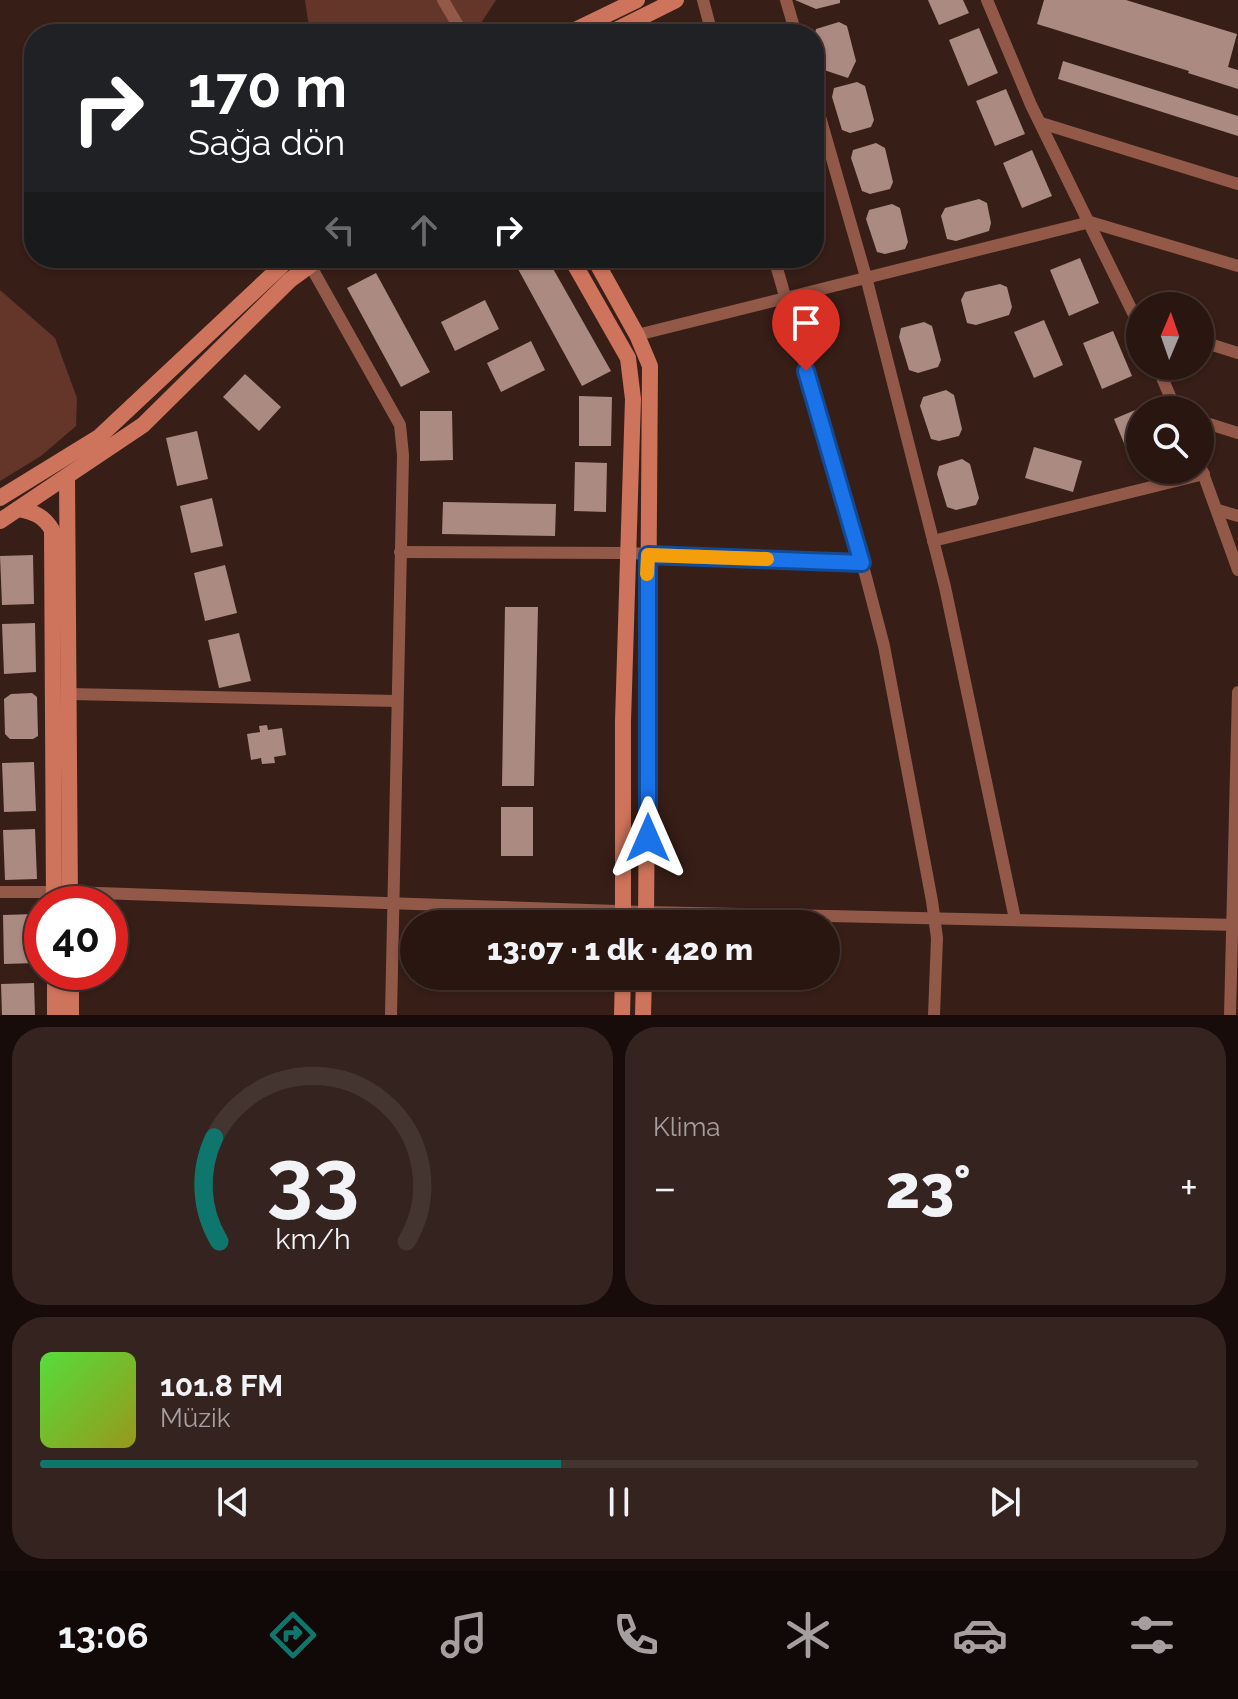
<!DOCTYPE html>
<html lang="tr">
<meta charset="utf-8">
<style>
body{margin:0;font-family:Raleway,sans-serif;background:#35231f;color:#f1f3f6;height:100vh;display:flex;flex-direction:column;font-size:30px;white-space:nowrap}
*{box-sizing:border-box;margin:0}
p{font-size:26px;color:#a59f9f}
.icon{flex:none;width:44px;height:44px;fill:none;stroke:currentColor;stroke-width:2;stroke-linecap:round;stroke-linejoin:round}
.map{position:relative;height:1015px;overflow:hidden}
.panel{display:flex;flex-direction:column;gap:12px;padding:12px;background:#170c09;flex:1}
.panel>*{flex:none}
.guide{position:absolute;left:24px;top:24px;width:800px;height:244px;border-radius:32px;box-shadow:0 2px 6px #0004,0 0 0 2px #453531;background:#202124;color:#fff;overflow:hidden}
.needle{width:52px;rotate:2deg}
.tools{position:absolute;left:1126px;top:292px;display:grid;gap:16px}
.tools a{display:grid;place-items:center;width:88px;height:88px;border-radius:50%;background:#291611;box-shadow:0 2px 6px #0004,0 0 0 2px #453531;font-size:40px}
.speed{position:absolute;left:24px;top:886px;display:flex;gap:16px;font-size:40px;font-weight:700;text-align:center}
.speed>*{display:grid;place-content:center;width:104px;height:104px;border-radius:50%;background:#291611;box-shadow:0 2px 6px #0004,0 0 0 2px #453531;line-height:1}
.speed .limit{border:12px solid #d22;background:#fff;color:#111}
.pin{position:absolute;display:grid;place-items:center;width:68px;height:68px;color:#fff;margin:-82px -34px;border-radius:50% 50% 50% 0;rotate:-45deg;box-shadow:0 0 8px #0007}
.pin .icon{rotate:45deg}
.me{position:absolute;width:88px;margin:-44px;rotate:0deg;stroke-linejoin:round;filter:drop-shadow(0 0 6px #0008)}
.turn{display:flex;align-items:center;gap:28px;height:168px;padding:0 32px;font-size:36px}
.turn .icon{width:104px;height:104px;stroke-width:2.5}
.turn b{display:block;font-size:56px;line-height:68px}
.lanes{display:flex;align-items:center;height:76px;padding:0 32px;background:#0003;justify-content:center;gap:40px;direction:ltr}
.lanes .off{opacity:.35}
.big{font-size:60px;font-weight:800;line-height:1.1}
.panel .tile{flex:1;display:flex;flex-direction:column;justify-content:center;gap:12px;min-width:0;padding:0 28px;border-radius:32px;background:#35231f}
.panel .dial{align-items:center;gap:0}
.dial svg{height:208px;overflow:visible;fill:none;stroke:#453531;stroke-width:7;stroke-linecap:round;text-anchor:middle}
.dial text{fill:#f1f3f6;stroke:none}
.song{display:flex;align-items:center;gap:24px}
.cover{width:96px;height:96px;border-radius:12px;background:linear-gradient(135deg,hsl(110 70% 55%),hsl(60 70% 35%))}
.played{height:8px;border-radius:4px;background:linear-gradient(90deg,#0f766e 45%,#453531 45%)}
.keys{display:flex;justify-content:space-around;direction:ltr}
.heat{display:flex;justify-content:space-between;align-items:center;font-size:44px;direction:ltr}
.panel .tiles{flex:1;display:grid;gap:12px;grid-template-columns:1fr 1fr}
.tile:last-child{grid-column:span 2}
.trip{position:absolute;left:400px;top:910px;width:440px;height:80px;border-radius:40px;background:#291611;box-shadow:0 2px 6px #0004,0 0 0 2px #453531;font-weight:800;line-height:80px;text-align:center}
.tabs{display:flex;height:128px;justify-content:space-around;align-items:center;background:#100907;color:#a59f9f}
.tabs .icon{width:56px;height:56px}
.tabs .active{color:#0f766e}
.tabs b{font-size:36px;color:#f1f3f6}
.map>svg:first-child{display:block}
.green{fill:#64362a}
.building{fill:#aa8a81}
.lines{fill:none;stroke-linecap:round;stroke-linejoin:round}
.street{stroke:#925949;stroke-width:12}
.secondary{stroke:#cf745c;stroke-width:16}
.route-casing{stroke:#114b97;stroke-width:20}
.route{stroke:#1a73e8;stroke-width:14}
.slow{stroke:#f59e0b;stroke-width:14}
</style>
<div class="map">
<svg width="1238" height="1015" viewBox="0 0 1238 1015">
<rect width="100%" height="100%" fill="#371e17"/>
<g class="green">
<path d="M305 0H496L474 34H310Z"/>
<path d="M0 290 55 338 77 398 76 426 41 456 0 481Z"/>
</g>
<g class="building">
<path d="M795 0H840V3L816 9Z"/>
<path d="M928 0H963L969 13 939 25Z"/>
<path d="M1044 0H1126L1237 34 1228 67 1238 70V89L1188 73 1189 71 1037 24Z"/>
<path d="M839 22 847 26 856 61 848 78 824 70 814 38 816 29Z"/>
<path d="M979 28 998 73 968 86 949 40Z"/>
<path d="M1063 61 1238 116V136L1058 79Z"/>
<path d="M857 82 865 86 874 120 871 127 850 133 842 130 832 97 834 88Z"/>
<path d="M1006 89 1025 134 995 146 976 101Z"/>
<path d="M876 143 885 148 893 182 890 189 870 194 862 191 851 158 853 150Z"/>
<path d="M1032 150 1052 196 1022 208 1003 163Z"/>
<path d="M979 199 987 203 991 223 989 231 956 241 947 239 941 216 945 208Z"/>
<path d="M892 204 900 208 908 242 905 249 885 254 877 252 866 219 869 210Z"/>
<path d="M512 258H547L611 371 582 386Z"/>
<path d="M1080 258 1099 303 1069 316 1050 270Z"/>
<path d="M376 273 430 372 401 387 347 288Z"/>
<path d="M1000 284 1007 287 1012 307 1009 315 976 325 967 323 961 300 965 292Z"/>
<path d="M485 300 499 329 455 351 441 322Z"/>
<path d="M1044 320 1063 365 1034 378 1014 332Z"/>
<path d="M924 322 932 326 941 360 938 367 918 373 909 370 899 337 901 328Z"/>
<path d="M1113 331 1132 376 1102 389 1083 343Z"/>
<path d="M531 341 545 370 501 392 487 363Z"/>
<path d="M245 374 281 407 259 431 223 397Z"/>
<path d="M946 390 954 395 962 429 959 436 939 441 931 439 920 406 923 397Z"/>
<path d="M579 396 612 397 611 446H579Z"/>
<path d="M1140 408V462L1133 465 1114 419Z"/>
<path d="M420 411H452L453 460 420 461Z"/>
<path d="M197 431 208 479 177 486 166 438Z"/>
<path d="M1034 447 1082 461 1073 492 1025 478Z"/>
<path d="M962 459 970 464 979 498 976 505 956 510 947 507 937 474 939 466Z"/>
<path d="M575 462 607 463 606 512 574 511Z"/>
<path d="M212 498 223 546 191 553 180 506Z"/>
<path d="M443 502 556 504 555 536 442 534Z"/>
<path d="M33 555 34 604 2 605 0 556Z"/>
<path d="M225 565 237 613 205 621 194 573Z"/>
<path d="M505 607H538L534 786H502Z"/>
<path d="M35 623 36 672 4 674 2 624Z"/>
<path d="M239 633 251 681 219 688 208 640Z"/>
<path d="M32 693 37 697 38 736 33 739H10L5 734 4 699 11 694Z"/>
<path d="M267 725 268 730 282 728 286 755 274 757 275 763 262 764 261 758 251 760 247 734 260 732 259 726Z"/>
<path d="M34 762 36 811 4 812 2 763Z"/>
<rect x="501" y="807" width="32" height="49"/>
<path d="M35 829 37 879 5 880 3 830Z"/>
<path d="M35 914 37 963 4 964 3 915Z"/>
<path d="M34 983 35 1015H2L1 984Z"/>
</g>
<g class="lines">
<g class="street">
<path d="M443 0 463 34"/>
<path d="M703 0 712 34"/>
<path d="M786 0 796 34"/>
<path d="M987 0 1031 105 1140 327"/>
<path d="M814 96 866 277 945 587 1015 919"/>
<path d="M1041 123 1238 184"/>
<path d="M774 258 866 577 884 646 932 901 937 938 934 1015"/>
<path d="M310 265 400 425 403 455 391 1015"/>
<path d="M637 335 1090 222 1238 266"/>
<path d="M1200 341 1238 353"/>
<path d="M1157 366 1176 410"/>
<path d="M1200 421 1238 433"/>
<path d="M1200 465 1238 570"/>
<path d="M1218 510 1238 516"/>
<path d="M933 541 1204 474"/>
<path d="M400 552 627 553 862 563"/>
<path d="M70 694 396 701"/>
<path d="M0 892H70L646 912 1238 925"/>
<path d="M1230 1015 1238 692"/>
</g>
<g class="secondary">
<path d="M567 34 637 0"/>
<path d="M608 34 676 0"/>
<path d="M571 258 628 358 633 399 623 721V924"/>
<path d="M594 258 637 335 650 366 646 924"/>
<path d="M67 477 70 904"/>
<path d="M0 498 99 437 290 258"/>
<path d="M18 509C34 512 44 516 52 530L54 904"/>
<path d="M0 521 143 425 290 280 320 258"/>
<path d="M55 972V1015"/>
<path d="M71 972V1015"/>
<path d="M622 1015 623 976"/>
<path d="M643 1015 644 976"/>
</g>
</g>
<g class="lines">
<defs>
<path id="route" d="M648 838V555L862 563 806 371"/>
</defs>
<use href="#route" class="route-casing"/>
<use href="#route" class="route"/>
<path class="slow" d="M647 574 648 555 767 559"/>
</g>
</svg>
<div class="tools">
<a><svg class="needle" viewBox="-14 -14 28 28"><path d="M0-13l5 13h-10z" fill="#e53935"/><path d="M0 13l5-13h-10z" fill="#a59f9f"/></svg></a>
<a><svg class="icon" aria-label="search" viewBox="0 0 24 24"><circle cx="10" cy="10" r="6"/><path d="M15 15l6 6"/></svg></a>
</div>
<div class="speed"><div class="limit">40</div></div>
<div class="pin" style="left:806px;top:371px;background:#d93025"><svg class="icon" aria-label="arrive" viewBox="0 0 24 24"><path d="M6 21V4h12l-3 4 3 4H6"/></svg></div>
<svg class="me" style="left:648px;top:838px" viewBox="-20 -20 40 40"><path d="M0-17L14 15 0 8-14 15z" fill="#1a73e8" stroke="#fff" stroke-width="4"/></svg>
<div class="trip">13:07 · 1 dk · 420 m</div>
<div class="guide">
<div class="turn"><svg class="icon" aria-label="right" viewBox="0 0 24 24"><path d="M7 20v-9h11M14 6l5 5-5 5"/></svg><div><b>170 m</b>Sağa dön</div></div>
<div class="lanes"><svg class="icon off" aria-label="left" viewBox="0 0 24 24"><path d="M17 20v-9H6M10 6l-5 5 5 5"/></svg><svg class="icon off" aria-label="ahead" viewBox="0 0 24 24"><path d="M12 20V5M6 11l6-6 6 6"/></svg><svg class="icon" aria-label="right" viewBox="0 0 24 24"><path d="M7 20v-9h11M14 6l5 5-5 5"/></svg></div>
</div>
</div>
<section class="panel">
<div class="tiles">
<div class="tile dial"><svg viewBox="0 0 100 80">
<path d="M14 69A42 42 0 1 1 86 69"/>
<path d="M14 69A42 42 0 0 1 12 29" stroke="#0f766e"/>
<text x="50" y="56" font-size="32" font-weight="700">33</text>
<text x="50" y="72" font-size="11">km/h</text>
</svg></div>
<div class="tile"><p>Klima</p>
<div class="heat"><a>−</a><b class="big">23°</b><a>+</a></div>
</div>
<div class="tile">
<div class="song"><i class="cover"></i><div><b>101.8 FM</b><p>Müzik</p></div></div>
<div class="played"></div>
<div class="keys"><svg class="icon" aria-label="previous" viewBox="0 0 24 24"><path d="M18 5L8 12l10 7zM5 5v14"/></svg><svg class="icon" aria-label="pause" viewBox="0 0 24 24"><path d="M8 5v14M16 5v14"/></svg><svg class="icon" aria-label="next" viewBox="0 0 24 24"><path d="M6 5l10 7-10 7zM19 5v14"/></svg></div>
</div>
</div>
</section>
<nav class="tabs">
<b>13:06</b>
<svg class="icon active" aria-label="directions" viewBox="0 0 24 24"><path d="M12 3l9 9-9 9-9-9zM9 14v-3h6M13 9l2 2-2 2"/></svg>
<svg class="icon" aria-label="music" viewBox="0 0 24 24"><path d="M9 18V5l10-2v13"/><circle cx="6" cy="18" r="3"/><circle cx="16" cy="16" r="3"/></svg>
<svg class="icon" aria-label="phone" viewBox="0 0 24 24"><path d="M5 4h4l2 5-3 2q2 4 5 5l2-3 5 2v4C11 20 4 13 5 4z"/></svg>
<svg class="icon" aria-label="climate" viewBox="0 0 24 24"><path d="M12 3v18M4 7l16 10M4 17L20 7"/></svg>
<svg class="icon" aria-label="car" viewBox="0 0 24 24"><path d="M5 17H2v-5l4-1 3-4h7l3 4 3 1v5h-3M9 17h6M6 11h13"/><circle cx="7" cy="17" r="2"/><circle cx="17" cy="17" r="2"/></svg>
<svg class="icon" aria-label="filters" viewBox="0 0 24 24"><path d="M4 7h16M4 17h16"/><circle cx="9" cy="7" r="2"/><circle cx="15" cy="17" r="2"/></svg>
</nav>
